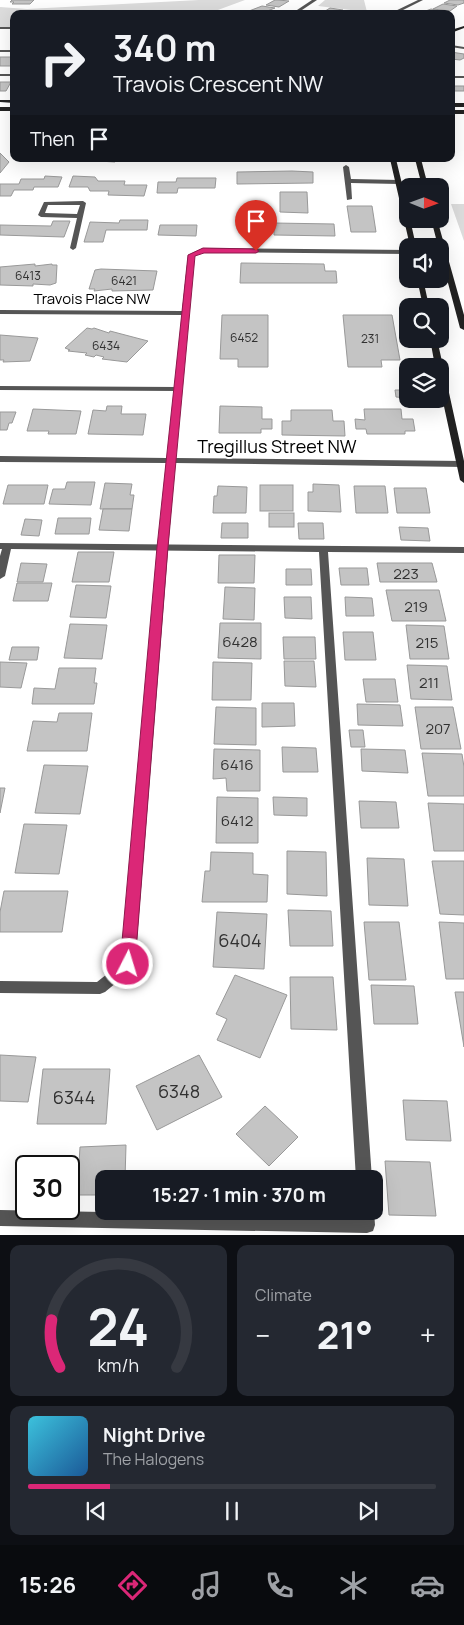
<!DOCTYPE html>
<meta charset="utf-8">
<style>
body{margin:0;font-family:Manrope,sans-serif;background:#242831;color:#f1f3f6;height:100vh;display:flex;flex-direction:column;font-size:19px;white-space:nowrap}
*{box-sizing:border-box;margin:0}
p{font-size:16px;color:#9ea1a6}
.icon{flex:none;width:28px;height:28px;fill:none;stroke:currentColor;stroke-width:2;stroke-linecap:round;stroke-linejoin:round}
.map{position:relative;height:1235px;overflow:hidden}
.side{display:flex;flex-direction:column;gap:10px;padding:10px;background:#0d0f14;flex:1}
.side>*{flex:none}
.top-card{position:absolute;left:10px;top:10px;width:445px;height:152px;border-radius:10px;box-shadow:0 5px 20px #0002;background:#171b24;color:#f1f3f6;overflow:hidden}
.needle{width:32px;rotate:91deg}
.controls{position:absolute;left:399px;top:178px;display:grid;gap:10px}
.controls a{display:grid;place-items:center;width:50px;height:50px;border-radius:10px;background:#171b24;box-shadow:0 5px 20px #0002;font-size:25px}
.speed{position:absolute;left:15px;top:1155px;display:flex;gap:10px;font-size:25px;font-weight:700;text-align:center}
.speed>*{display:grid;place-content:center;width:65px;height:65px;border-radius:50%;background:#171b24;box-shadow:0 5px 20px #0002;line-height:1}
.speed .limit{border:2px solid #111;border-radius:8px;background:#fff;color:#111}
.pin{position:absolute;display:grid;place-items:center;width:42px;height:42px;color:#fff;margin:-51px -21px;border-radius:50% 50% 50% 0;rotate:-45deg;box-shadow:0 0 5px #0007}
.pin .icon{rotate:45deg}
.me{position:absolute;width:55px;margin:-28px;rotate:5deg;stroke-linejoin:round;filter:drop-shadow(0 0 4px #0008)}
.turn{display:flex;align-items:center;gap:18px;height:105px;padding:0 20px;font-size:22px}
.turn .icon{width:65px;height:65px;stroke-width:2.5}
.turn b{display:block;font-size:35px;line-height:42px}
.then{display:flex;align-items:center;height:48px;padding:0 20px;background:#0003;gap:10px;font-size:19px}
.big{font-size:38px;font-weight:700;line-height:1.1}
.side .card{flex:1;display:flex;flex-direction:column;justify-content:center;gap:8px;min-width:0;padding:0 18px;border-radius:10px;background:#242831}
.side .dial{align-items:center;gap:0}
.dial svg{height:130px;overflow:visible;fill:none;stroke:#363941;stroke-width:7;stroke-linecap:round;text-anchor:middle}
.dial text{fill:#f1f3f6;stroke:none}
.song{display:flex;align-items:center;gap:15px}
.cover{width:60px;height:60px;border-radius:8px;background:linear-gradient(135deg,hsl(190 70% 55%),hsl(210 70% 35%))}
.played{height:5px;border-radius:2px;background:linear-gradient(90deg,#db2777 20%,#363941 20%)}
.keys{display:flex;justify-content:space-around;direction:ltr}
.heat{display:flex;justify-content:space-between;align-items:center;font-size:28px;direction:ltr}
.side .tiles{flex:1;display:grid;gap:10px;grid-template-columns:1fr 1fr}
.card:last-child{grid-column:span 2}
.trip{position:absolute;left:95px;top:1170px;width:288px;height:50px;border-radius:10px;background:#171b24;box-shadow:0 5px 20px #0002;font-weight:700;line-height:50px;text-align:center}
.dock{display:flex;height:80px;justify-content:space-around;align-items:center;background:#090b0e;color:#9ea1a6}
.dock .icon{width:35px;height:35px}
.dock .on{color:#db2777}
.dock b{font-size:22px;color:#f1f3f6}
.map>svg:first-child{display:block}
.green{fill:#dcdcdc}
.building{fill:#c4c4c4;stroke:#999}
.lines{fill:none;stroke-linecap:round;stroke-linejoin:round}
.lane{fill:#555;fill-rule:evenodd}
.street{fill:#555;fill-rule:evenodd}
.secondary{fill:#222;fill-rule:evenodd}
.route{fill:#db2777;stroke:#8e194d}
.labels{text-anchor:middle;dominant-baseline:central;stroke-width:4;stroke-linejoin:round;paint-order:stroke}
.far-number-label{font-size:12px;fill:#313131}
.far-street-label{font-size:15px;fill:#000;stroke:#fff}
.number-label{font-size:15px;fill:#313131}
.street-label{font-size:18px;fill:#000;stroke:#fff}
.near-number-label{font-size:18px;fill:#313131}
</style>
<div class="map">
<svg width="464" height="1235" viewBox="0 0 464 1235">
<rect width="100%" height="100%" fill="#fff"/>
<g class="green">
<path d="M199 0H245L207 14H14V27H0V7L27 9Z"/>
<path d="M325 0H364L367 12 318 6Z"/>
<path d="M451 204H464V241Z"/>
</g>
<g class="building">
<path d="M12 0H34L30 4H12L14 2H10Z"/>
<path d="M275 0H278L289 1 279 7 266 5Z"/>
<path d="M450 0H464V3L458 5 444 3Z"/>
<path d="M443 4 457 6 450 11 433 9Z"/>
<path d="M262 6 275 8 262 13 249 11Z"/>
<path d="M330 8 343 10 337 14 322 13Z"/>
<path d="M431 9 441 11 447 13 423 12Z"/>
<path d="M451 52 464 54V58L460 60 451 59Z"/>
<rect x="0" y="57" width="14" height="9"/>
<path d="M0 82H11L6 91H0Z"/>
<rect x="451" y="86" width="13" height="5"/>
<path d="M0 153 9 162 0 173Z"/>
<path d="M99 159H139H116L115 162 99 161Z"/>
<path d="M292 171 313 172V183L237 184V172Z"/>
<path d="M45 176 62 177 58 187H34L33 190H14L11 196H0V184H19L21 179H44Z"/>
<path d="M73 176 95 177 98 181H125L124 185H147L144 196 108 195 109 191H90L88 187H69Z"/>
<path d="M177 178H216L215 188H178L177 193H157L158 182H176Z"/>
<path d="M280 192H307L308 213 280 212Z"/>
<path d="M347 206H372L376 232H351Z"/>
<path d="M120 220H148L147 230H106L103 242H84L90 222 119 223Z"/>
<path d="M53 221H70L64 237 0 235V225L51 226Z"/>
<path d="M274 223 334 224 335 236 274 235Z"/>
<path d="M160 225H197L196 236 158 235Z"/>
<path d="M241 263 324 264 325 271H336L337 283H240Z"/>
<path d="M35 264V266L52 264V265H57L56 283 50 285 33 284V286L0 285V267Z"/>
<path d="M101 269 157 271 153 290 112 291V289L94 291 95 289H89L95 270Z"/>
<path d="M222 315H268V367H238V359H220Z"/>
<path d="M343 315H392L400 360H381L382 367H348Z"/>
<path d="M87 328 92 329 94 328 109 333 110 331 148 341 127 362 102 359 104 357 96 355 94 357 85 355 87 353 68 351 70 350 65 348Z"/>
<path d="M0 335 38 338 30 361 3 362 4 360H0Z"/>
<path d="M395 390H406L407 398 396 397Z"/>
<path d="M107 406H122L121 414H146L143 435 88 434 93 410 106 411Z"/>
<path d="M220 406 262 407V419H272V429H261V433H219Z"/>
<path d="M33 409 81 411 76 434H48L49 431H27Z"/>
<path d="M364 409H401L402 419H413L415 431H405V434H367L366 429H356L355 419 365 420Z"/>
<path d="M291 410H332L333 421H344L345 436 282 435V421H291Z"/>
<path d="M0 412H16L12 423H9L7 430H0Z"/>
<path d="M67 482H95L91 505 49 504 53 489H65Z"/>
<path d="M105 483 132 484 130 495H134L132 509H100Z"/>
<path d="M313 484 339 485 341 512 308 511V492H313Z"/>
<path d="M8 485H48L44 504H3Z"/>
<rect x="260" y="485" width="33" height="26"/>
<path d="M218 486 247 487 246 513H213L214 496H217Z"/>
<path d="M354 486H385L388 513H356Z"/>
<path d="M394 488H426L430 513H397Z"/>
<path d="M103 509H132L129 531 99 530Z"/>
<rect x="269" y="513" width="25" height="14"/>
<path d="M58 518H91L89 534H55Z"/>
<path d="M25 519 42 520 39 536 21 535Z"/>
<path d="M222 523H248V538H221Z"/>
<path d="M298 523H323L324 539H299Z"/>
<path d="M399 527 428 528 430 541 401 540Z"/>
<path d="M78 552H114L109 582H72Z"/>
<path d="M219 555H255L254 583H218Z"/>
<path d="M21 563 47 564 43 582H17Z"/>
<path d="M377 563H432L437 582H380Z"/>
<path d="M339 568H367L369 585H341Z"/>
<path d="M286 569H311L312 585H286Z"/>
<path d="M17 583H52L48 601H13Z"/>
<path d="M76 585 111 586 106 618 70 617Z"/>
<path d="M225 587 255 588 254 620 223 619Z"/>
<path d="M386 590H439L446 621H392Z"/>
<path d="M284 597H311L312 619 285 618Z"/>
<path d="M345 597 372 598 374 616H346Z"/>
<path d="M220 623H261V659L218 658Z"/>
<path d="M70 624 107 625 102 659 64 658Z"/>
<path d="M406 625 444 626 449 659H410Z"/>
<path d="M343 632H373L376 660H345Z"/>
<path d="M283 637H315L316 659H284Z"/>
<path d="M12 647H39L37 660H9Z"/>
<path d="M284 661H314L316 687 285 686Z"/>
<path d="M0 662 27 663 21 688 0 687Z"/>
<path d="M213 662 252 663 251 700H212Z"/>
<path d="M407 665 447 666 452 700 411 699Z"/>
<path d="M59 668H96L94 683H97L94 704H32L34 688 55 689Z"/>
<path d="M363 679H395L398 702H366Z"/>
<path d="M262 703H294L295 726 262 727Z"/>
<path d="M357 704 400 705 403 726 358 725Z"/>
<path d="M216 707 256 708V745L214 744Z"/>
<path d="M415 707H453L461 749H421Z"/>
<path d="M59 713H92L87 751H27L33 721 57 722Z"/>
<path d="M349 730H363L365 747H351Z"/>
<path d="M282 747 316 748 318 772H283Z"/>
<path d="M214 749 260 750V791H227L226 778 213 779Z"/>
<path d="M361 749 405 750 408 773 362 771Z"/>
<path d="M422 753 462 754 464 767V796H428Z"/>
<path d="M44 765 88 766 80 814 35 813Z"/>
<path d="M0 788H5L0 813Z"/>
<path d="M217 797 258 798V843H216Z"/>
<path d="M273 797 307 798V816L274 815Z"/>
<path d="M359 801 396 802 399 828H361Z"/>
<path d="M428 803 464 804V851H434Z"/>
<path d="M24 824 67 825 59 874 15 873Z"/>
<path d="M287 851 326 852 327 896 287 894Z"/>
<path d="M211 852 253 853V874L268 875 267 902H202L205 871H210Z"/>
<path d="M367 858 404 859 408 906 369 905Z"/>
<path d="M432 861H464V915L440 914Z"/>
<path d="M4 891H68L62 932H0V912Z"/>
<path d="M288 910 331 911 333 946H290Z"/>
<path d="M217 912 267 914 264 969 213 967Z"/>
<path d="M364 922H399L406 980H369Z"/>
<path d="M439 922 464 923V979H446Z"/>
<path d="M235 975 287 995 260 1058 217 1040 227 1019 216 1014Z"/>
<path d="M290 977H333L337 1030 291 1029Z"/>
<path d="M371 985 414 986 418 1024H374Z"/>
<path d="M455 992H464V1047Z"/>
<path d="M0 1055 36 1057 28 1102 0 1101Z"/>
<path d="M199 1055 222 1097 157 1130 136 1086Z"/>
<path d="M43 1069H110L106 1124H37Z"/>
<path d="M403 1100 447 1101 451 1141 406 1140Z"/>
<path d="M265 1106 298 1137 269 1166 236 1134Z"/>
<path d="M126 1145 125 1179H104V1195H77L80 1147Z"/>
<path d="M385 1161 430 1162 436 1216 389 1215Z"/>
</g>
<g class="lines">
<g class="lane">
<path d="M418 0H423L395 14H389Z"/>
<rect x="0" y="27" width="14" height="2"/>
<rect x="0" y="74" width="14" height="2"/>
<rect x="451" y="76" width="13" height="2"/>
<path d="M346 165 349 167 351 179 399 180 402 182 399 184 351 183 352 199 347 200 343 167Z"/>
<path d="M83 201 86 203 76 248 73 250 70 248 77 218 41 217 38 215 44 202ZM48 205H80L77 214 45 213Z"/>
<path d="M0 386 178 387 182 389 178 391 0 390Z"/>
<path d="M0 543 464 547V553L328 552 372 1179H356L319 552 11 549 5 576 0 579V556L2 549H0Z"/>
<path d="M0 1210 359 1217 358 1211H374L375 1225 373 1231 367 1233 0 1226Z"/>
</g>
<g class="street">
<path d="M312 0H317L296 14H291Z"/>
<path d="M451 45 464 47V49L451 47Z"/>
<rect x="0" y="50" width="14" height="2"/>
<path d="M203 248 408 250V254L204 252 194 256 175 458 464 461V467L175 463 135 965 133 969 105 992 100 994 0 993V981L97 982 122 962 166 463 0 462V456L167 458 182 315 0 314V310L182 311 188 255Z"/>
</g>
<g class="secondary">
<path d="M464 26V28L451 33V30Z"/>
<path d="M0 100H14V103L0 102Z"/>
<rect x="451" y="103" width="13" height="4"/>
<rect x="0" y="107" width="14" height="4"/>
<rect x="451" y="110" width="13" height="4"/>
<path d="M390 159H396L408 209V219H410L416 246H410Z"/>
<path d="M415 159H421L428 186H422Z"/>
<path d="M431 219H437L464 315V330L460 328 440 253V246H438Z"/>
<path d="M417 279H423L429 306H423Z"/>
<path d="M430 339H437L443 366 441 368 444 370 464 461V483L460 480 440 388V366H435Z"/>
</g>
</g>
<path class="route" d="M203 248 256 249 259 251 256 253H204L195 256 168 547 135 964 133 969 128 971 122 969 120 964 157 547 188 255Z"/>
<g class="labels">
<g class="far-number-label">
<text x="28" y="275">6413</text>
<text x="124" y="280">6421</text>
<text x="244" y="337">6452</text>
<text x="370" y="338">231</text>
<text x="106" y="345">6434</text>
</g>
<g class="far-street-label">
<text x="92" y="298">Travois Place NW</text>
</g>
<g class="number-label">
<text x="406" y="573">223</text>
<text x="416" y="606">219</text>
<text x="240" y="641">6428</text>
<text x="427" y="642">215</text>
<text x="429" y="682">211</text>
<text x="438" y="728">207</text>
<text x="237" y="764">6416</text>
<text x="237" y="820">6412</text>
</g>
<g class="street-label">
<text x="277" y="446">Tregillus Street NW</text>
</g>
<g class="near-number-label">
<text x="240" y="940">6404</text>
<text x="179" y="1091">6348</text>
<text x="74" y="1097">6344</text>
</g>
</g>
</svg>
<div class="controls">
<a><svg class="needle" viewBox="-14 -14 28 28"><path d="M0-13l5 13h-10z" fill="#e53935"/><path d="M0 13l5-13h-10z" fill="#9ea1a6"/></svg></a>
<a><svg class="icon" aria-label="sound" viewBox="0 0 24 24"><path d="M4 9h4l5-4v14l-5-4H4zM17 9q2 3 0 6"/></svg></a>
<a><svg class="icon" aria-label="search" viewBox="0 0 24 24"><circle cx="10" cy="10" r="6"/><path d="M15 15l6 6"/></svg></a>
<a><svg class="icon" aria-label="layers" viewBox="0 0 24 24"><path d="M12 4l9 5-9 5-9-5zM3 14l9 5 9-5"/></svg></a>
</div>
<div class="speed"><div class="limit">30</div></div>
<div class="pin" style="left:256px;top:251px;background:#d93025"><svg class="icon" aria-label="arrive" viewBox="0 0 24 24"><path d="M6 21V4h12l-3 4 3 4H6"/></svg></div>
<svg class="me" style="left:128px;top:964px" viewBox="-20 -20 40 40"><circle r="17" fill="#db2777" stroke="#fff" stroke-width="3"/><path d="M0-11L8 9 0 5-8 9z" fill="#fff"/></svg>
<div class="trip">15:27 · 1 min · 370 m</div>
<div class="top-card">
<div class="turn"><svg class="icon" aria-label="right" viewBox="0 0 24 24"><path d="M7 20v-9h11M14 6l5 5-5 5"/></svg><div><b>340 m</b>Travois Crescent NW</div></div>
<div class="then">Then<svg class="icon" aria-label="arrive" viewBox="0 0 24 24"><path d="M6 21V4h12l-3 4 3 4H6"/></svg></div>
</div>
</div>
<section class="side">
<div class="tiles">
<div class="card dial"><svg viewBox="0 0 100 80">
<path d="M14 69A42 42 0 1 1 86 69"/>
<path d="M14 69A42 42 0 0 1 9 40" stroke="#db2777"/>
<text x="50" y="56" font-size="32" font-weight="700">24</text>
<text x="50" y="72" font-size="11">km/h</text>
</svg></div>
<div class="card"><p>Climate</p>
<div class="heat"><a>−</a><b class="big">21°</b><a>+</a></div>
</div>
<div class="card">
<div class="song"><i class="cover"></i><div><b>Night Drive</b><p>The Halogens</p></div></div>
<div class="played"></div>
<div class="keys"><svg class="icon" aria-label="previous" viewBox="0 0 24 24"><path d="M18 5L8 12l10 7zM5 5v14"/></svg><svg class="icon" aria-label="pause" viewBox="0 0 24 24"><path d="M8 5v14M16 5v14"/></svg><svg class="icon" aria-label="next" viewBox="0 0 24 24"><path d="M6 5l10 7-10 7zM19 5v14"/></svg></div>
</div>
</div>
</section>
<nav class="dock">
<b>15:26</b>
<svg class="icon on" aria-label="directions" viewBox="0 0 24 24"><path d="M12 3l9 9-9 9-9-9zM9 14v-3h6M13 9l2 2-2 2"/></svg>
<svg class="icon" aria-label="music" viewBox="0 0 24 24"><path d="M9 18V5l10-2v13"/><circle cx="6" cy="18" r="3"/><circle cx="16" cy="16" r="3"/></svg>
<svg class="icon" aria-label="phone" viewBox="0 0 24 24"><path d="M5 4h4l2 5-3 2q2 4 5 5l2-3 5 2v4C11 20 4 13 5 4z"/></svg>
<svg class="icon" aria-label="climate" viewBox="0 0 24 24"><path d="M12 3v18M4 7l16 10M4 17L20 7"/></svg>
<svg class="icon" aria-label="car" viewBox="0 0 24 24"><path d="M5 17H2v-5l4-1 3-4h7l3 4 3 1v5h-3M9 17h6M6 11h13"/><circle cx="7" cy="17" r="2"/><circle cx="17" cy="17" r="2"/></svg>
</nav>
